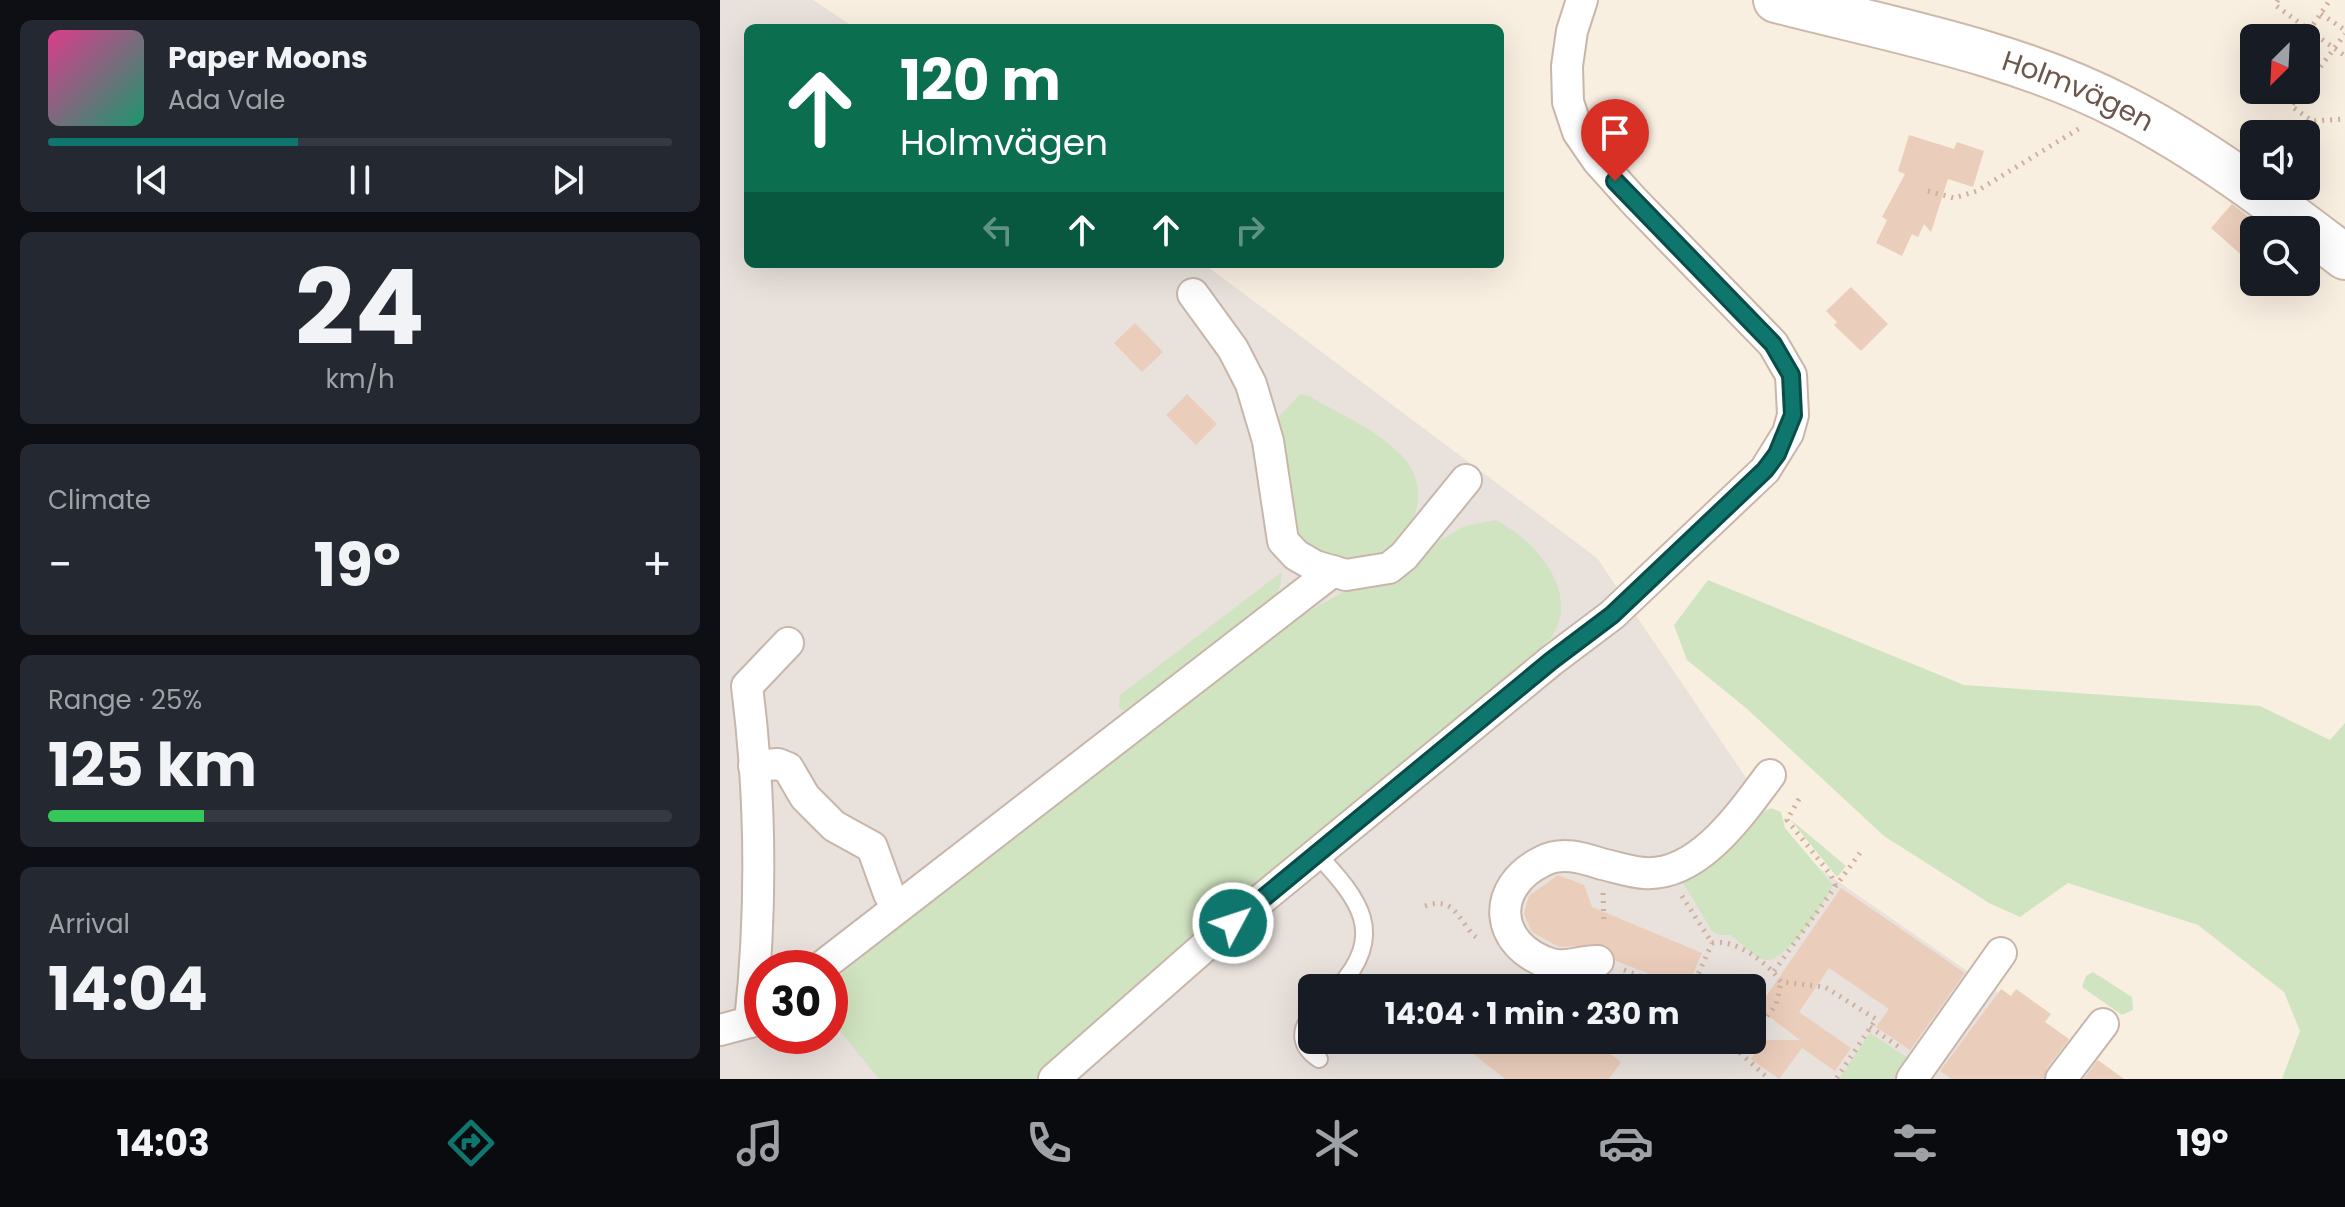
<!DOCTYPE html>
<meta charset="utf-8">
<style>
body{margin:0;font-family:Poppins,sans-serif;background:#242831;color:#f1f3f6;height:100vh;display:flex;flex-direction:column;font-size:30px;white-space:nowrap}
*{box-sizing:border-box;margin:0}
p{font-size:26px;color:#9ea1a6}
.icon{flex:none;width:44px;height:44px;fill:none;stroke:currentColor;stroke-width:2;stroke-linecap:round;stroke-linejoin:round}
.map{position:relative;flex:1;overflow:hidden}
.panel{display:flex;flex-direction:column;gap:20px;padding:20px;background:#0d0f14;width:720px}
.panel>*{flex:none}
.banner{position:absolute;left:24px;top:24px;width:760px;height:244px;border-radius:12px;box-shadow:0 8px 32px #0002;background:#0b6e4f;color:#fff;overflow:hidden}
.needle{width:52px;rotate:204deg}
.controls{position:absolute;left:1520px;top:24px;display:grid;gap:16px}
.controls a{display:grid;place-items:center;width:80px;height:80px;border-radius:12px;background:#171b24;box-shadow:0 8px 32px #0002;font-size:40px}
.speed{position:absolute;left:24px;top:950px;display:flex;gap:16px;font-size:40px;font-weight:700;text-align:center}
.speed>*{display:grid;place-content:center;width:104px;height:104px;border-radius:50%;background:#171b24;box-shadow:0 8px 32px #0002;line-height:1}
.speed .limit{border:12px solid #d22;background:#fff;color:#111}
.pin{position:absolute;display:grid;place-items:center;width:68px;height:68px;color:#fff;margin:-82px -34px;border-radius:50% 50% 50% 0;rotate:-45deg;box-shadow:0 0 8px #0007}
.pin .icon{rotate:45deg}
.me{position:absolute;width:88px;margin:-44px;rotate:50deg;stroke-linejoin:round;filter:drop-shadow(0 0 6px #0008)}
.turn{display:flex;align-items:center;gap:28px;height:168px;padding:0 24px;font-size:36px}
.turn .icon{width:104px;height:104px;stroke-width:2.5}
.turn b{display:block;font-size:56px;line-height:68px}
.lanes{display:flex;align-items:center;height:76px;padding:0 24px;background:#0003;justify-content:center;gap:40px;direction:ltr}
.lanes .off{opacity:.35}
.big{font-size:60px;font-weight:700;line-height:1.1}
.panel .widget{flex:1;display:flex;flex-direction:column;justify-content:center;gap:12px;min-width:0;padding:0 28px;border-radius:12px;background:#242831}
.panel .dial{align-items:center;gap:0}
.dial b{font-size:104px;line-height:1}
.song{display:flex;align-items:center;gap:24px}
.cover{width:96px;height:96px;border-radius:12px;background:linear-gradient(135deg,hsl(330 70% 55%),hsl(160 70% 35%))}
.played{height:8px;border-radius:4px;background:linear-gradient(90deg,#0f766e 40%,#363941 40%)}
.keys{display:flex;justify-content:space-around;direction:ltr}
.heat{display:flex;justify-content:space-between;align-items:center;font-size:44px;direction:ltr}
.charge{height:12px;border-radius:6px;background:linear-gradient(90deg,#34c759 25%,#363941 0)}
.trip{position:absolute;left:578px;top:974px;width:468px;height:80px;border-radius:12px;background:#171b24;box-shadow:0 8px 32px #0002;font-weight:700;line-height:80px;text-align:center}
.tab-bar{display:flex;height:128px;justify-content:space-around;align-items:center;background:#090b0e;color:#9ea1a6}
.tab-bar .icon{width:56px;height:56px}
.tab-bar .selected{color:#0f766e}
.tab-bar b{font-size:36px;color:#f1f3f6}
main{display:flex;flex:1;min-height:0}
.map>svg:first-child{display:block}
.industrial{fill:#e8e1dc;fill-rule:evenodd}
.green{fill:#d1e4c1}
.building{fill:#ebcdbb}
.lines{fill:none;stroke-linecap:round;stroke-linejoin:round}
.lane-casing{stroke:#c8b6aa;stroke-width:20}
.street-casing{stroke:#c8b6aa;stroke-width:34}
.secondary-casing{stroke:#cdb8aa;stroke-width:48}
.path{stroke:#cfb09f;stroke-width:5;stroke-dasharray:2 6;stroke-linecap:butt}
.lane{stroke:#fff;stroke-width:16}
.street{stroke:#fff;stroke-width:30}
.secondary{stroke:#fff;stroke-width:44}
.route-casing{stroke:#0a4d48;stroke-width:20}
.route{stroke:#0f766e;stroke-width:14}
.labels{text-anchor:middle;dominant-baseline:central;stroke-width:6;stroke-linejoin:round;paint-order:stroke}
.street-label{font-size:28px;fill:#6d564b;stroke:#fdf3e6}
</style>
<main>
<section class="panel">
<div class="widget">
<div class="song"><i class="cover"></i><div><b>Paper Moons</b><p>Ada Vale</p></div></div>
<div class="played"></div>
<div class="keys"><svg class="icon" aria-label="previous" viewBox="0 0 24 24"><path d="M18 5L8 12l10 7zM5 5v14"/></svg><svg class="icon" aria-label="pause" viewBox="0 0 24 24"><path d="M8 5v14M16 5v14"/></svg><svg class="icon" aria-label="next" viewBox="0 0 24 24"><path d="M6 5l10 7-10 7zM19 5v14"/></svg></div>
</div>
<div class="widget dial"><b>24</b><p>km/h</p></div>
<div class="widget"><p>Climate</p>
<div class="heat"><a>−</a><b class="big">19°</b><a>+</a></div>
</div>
<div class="widget"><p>Range · 25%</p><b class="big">125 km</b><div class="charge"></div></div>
<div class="widget"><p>Arrival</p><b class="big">14:04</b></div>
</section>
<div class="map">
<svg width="1625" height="1079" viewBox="0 0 1625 1079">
<rect width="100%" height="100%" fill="#f9efe1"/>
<path class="industrial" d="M0 0H93L135 28H28V264H484L877 558 1077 853 1403 1079H0ZM42 968H110V1036H42ZM592 988H1032V1040H592Z"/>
<g class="green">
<path d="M580 394 589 396C619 414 658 430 682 456 740 520 629 605 578 533L559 417Z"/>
<path d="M776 520C813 539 859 589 834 633 830 641 819 649 812 655L315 1079H159L110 1019V984L239 876 559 628 627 590 662 586 676 580 695 567 717 542 745 526Z"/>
<path d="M562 572 560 587 552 602 408 712 399 708 400 695Z"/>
<path d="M988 580 1244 685 1540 706 1610 740 1625 723V1079H1562L1580 1031 1564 992 1478 925 1348 883 1300 917 1269 903 1164 836 1026 708 967 660 954 625Z"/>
<path d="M1051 808 1061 812 1065 828 1113 885C1105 903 1067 961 1047 960 1034 959 1021 942 1010 935H999L992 931 962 881 1032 819Z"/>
<path d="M1070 819 1126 866 1117 877Z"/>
<path d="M1373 972 1412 997 1413 1010 1402 1015 1362 987 1366 976Z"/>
<path d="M1150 1033 1191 1060 1182 1079H1119Z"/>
</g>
<g class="building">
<path d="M1189 135 1234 149 1237 142 1264 151 1253 187 1228 179 1211 232 1204 224 1198 237 1192 234 1182 256 1156 243 1167 220 1162 217 1185 174 1178 171Z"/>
<path d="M1512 204 1534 221V266L1491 228Z"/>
<path d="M1131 287 1168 324 1141 351 1114 325 1117 322 1106 311Z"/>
<path d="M415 323 443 352 422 372 394 343Z"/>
<path d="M467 394 497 424 476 445 446 415Z"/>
<path d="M838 875 864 885 872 907 982 953 967 988 896 961 886 945 839 947 812 932 804 914 809 896Z"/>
<path d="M1121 888 1245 973 1190 1050 1156 1027 1169 1009 1109 968 1079 1012 1131 1048 1115 1071 1082 1048 1059 1079 1031 1059 1044 1040H1080L1038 1008Z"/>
<path d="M1281 989 1291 996 1296 989 1331 1014 1325 1022 1349 1039 1327 1068 1323 1079H1232L1220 1071Z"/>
<path d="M736 1040H872L901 1062 889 1079H785Z"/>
<path d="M1378 1060 1404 1079H1364Z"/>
</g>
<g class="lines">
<defs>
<g id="lane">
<path d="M597 854C640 900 667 934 618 988"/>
<path d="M592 1015C578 1032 581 1047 599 1059"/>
</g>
<g id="street">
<path d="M473 294 513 349 531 384 548 441 563 541 576 555 595 566 626 575 669 568 684 556 746 480"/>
<path d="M34 766 58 764 68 768 85 797 114 826 152 847 169 894 178 907"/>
<path d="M878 961C861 960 848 969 831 964 774 946 769 887 823 861 842 851 863 858 882 864 896 867 910 872 924 873 979 877 1022 812 1050 775"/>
<path d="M100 968 613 571"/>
<path d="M30 1022C42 910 41 797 27 686L68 643"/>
<path d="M0 1030 30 1022 42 1013"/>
<path d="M334 1079 492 940 831 661 892 615 1045 470 1068 433 1073 415 1071 375 1053 344 913 200 878 161 858 132 848 102 847 66 852 31 862 0"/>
<path d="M1192 1079 1281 953"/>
<path d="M1341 1079 1383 1024"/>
</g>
<g id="secondary">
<path id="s1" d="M1056 0C1172 30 1295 52 1403 108 1483 149 1554 203 1625 257"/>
</g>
</defs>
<use href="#lane" class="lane-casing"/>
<use href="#street" class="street-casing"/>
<use href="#secondary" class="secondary-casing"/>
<g class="path">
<path d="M1558 0 1555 5 1625 56"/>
<path d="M1601 14 1625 30"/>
<path d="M1589 31 1610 0"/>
<path d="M1586 86 1625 34"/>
<path d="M1583 90 1571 106 1592 121 1625 119"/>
<path d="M1208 191 1234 198 1257 191 1360 128"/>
<path d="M1079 799 1067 820 1111 875 1116 887"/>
<path d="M883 893 884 922"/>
<path d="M962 896 992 943"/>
<path d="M705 906C738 894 739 927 760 940"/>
<path d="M992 943C1015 938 1048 963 1061 982L1105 987 1156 1019 1116 1079"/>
<path d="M904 970 952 988"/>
<path d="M1054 971 1142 850"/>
<path d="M972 988 992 943"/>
<path d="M1150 1027 1179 1047"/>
<path d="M1032 1035 1056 1005 1061 982"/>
<path d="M1028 1040 1019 1052 1049 1079"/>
<path d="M770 1050 780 1040"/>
</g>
<use href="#lane" class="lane"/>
<use href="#street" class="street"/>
<use href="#secondary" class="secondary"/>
</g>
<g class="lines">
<defs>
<path id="route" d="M513 923 831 661 892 615 1045 470 1057 454 1073 415 1071 375 1053 344 895 181"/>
</defs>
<use href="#route" class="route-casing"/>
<use href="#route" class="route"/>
</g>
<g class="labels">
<g class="street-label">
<text stroke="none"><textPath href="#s1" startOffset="316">Holmvägen</textPath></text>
</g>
</g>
</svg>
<div class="controls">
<a><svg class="needle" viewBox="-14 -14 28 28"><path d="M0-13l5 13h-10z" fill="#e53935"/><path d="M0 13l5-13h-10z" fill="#9ea1a6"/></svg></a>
<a><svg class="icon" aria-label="sound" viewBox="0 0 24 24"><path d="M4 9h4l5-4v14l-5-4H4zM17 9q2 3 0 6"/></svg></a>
<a><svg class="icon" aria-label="search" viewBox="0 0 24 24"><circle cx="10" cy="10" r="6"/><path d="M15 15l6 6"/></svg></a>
</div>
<div class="speed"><div class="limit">30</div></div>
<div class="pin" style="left:895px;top:181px;background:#d93025"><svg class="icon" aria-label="arrive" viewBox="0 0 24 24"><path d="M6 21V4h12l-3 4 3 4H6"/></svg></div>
<svg class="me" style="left:513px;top:923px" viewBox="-20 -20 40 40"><circle r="17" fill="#0f766e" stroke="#fff" stroke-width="3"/><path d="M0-11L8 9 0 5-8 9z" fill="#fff"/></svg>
<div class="trip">14:04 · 1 min · 230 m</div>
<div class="banner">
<div class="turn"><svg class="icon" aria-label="ahead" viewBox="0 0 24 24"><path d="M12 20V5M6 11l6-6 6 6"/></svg><div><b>120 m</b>Holmvägen</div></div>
<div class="lanes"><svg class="icon off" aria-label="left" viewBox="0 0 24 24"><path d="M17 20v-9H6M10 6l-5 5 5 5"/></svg><svg class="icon" aria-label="ahead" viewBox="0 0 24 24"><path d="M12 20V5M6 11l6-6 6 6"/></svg><svg class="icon" aria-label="ahead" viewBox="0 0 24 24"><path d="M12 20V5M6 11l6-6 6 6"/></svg><svg class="icon off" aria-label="right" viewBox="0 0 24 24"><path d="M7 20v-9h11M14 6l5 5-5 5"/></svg></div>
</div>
</div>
</main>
<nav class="tab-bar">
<b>14:03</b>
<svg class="icon selected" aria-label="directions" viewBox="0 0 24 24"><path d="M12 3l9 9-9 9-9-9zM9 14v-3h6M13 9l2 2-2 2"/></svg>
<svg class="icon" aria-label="music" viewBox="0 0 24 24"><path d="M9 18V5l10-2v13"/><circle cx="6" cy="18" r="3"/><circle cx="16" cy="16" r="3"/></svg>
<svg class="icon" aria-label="phone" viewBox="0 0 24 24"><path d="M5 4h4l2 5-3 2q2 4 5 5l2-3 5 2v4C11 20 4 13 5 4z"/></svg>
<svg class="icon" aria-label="climate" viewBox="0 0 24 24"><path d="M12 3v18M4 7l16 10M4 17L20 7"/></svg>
<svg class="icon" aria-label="car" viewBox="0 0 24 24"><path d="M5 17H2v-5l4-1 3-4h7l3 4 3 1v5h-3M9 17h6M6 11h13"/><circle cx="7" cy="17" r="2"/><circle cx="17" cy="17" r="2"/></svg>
<svg class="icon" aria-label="filters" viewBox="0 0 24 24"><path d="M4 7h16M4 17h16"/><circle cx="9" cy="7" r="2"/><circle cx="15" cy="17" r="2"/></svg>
<b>19°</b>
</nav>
